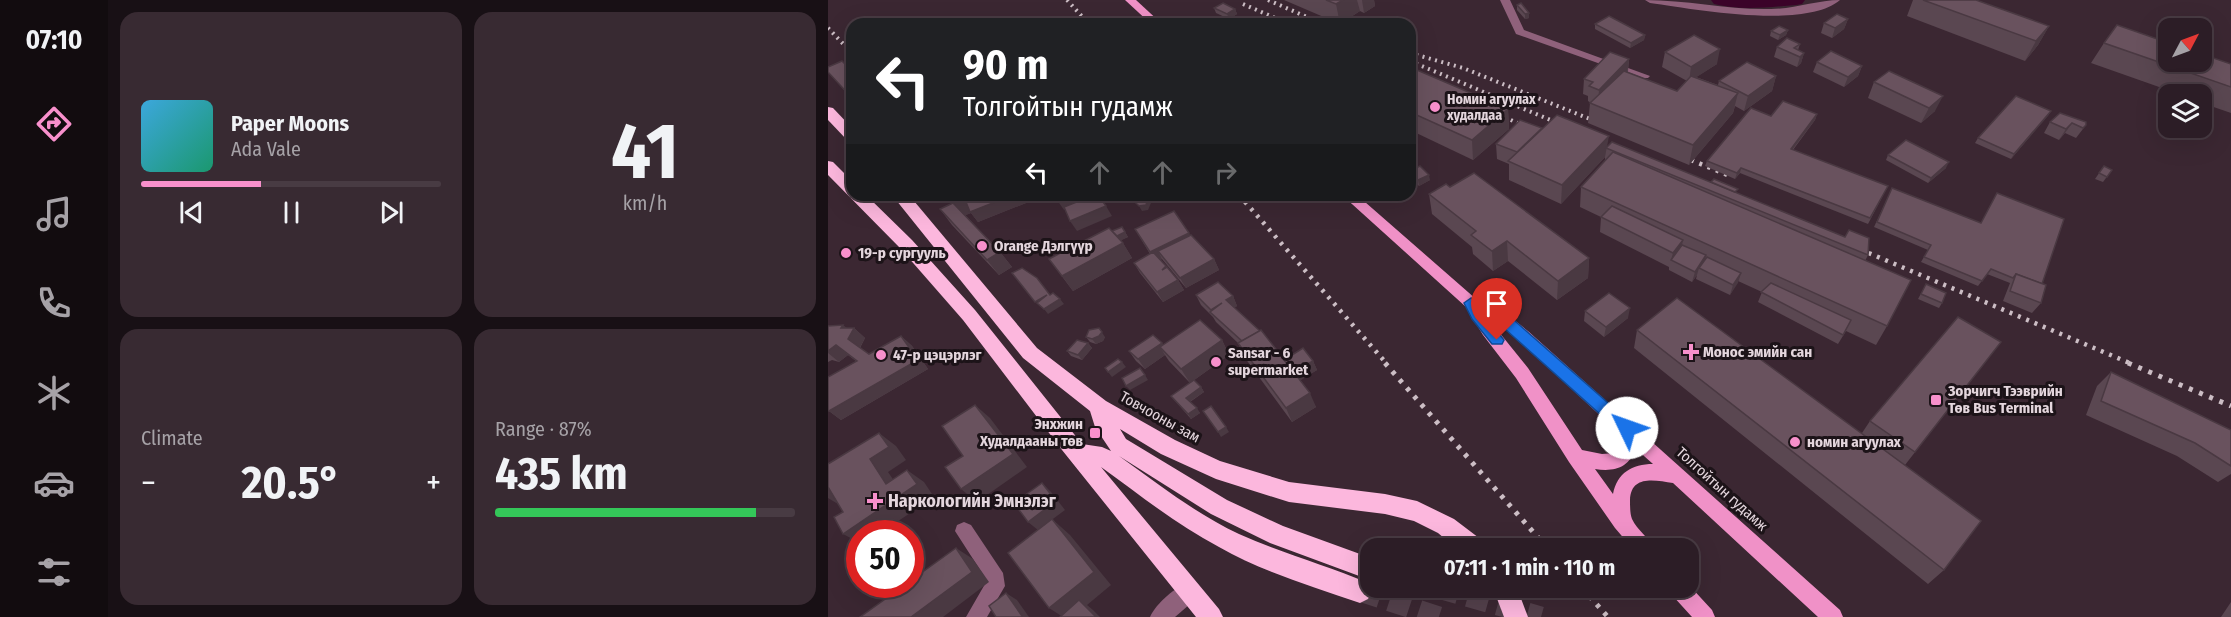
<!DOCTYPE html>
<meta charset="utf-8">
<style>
body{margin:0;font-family:"Fira Sans Condensed",sans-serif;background:#382a32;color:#f1f3f6;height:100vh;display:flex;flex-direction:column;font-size:22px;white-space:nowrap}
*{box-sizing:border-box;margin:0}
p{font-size:20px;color:#a6a2a7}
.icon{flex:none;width:33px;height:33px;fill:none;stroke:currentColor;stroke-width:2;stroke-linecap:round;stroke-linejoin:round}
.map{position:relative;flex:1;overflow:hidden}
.panel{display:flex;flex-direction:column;gap:12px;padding:12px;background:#181015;width:720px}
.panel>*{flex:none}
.guide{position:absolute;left:18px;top:18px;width:570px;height:183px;border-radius:18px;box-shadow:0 6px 24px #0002,0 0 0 2px #483b43;background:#202124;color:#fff;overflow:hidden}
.needle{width:39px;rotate:49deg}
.tools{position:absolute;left:1330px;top:18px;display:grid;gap:12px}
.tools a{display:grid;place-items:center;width:54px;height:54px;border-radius:12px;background:#2c1d26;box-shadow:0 6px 24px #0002,0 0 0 2px #483b43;font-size:30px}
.speed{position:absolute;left:18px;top:520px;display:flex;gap:12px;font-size:30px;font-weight:700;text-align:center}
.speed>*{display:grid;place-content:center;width:78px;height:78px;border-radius:50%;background:#2c1d26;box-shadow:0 6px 24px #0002,0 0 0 2px #483b43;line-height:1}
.speed .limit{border:9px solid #d22;background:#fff;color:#111}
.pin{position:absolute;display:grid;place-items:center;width:51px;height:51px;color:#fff;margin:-62px -26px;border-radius:50% 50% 50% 0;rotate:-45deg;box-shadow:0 0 6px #0007}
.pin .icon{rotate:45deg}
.me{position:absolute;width:66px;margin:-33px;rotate:312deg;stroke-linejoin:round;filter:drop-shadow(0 0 4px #0008)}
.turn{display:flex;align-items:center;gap:21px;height:126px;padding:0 18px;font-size:27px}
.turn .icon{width:78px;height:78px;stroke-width:2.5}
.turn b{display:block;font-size:42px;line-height:51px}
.lanes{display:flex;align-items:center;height:57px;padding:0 18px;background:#0003;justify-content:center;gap:30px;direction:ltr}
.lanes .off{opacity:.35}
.big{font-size:45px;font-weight:700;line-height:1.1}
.panel .widget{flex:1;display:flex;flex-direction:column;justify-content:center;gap:9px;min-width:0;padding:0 21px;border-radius:18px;background:#382a32}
.panel .dial{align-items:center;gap:0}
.dial b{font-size:78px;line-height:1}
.song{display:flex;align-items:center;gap:18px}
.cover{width:72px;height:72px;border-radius:9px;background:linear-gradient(135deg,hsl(200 70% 55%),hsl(160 70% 35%))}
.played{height:6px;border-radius:3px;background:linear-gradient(90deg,#f890cc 40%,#483b43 40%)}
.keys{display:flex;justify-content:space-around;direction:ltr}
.heat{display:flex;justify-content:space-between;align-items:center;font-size:33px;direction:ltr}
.charge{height:9px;border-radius:4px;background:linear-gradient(90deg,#34c759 87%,#483b43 0)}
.panel .tiles{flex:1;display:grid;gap:12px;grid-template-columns:repeat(2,1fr)}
.trip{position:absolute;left:532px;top:538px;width:339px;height:60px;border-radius:18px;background:#2c1d26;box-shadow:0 6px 24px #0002,0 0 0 2px #483b43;font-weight:700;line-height:60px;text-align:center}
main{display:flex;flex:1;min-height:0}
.tab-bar{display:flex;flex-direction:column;width:108px;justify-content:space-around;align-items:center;background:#120c0f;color:#a6a2a7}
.tab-bar .icon{width:42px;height:42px}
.tab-bar .on{color:#f890cc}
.tab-bar b{font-size:27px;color:#f1f3f6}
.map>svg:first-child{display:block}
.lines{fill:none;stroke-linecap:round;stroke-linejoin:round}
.river{fill:#3b0329;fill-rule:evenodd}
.highway-tunnel{stroke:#54414c;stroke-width:21;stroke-dasharray:21 10;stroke-linecap:butt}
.minor{fill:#8f617b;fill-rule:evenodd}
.major{fill:#f091c7;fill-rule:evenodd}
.highway{fill:#fcb7dd;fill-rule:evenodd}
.rail-far2{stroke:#ccbec5;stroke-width:4;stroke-dasharray:2 4.5;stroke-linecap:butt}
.rail-far1{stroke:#ccbec5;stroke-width:4.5;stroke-dasharray:3 6;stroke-linecap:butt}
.rail{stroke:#ccbec5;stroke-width:5;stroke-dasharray:4 7;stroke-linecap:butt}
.wall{fill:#5a4751}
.shaded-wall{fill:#4a3942}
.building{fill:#69525e;stroke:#4a3942;stroke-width:1.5}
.route{fill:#1a73e8;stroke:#114b97;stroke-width:1.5}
.poi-dot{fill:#f890cc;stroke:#1c1318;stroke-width:2}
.labels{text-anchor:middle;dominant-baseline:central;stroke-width:6;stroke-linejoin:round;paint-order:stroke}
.far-poi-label{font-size:14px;font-weight:bold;fill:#e4d6dd;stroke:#1c1318;text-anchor:start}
.poi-label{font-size:15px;font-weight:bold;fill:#e4d6dd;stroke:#1c1318;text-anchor:start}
.street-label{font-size:15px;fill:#e4d6dd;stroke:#1c1318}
.near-poi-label{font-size:18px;font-weight:bold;fill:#e4d6dd;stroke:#1c1318;text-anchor:start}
</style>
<main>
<nav class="tab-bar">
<b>07:10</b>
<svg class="icon on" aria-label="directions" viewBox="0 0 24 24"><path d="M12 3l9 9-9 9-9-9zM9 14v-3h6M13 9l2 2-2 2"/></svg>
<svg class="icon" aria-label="music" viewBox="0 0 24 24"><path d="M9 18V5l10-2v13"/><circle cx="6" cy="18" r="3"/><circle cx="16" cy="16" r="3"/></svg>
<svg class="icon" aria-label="phone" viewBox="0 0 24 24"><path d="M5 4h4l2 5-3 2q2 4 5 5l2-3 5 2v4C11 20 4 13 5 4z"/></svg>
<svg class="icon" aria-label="climate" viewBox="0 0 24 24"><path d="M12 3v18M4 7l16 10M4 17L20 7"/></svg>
<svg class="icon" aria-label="car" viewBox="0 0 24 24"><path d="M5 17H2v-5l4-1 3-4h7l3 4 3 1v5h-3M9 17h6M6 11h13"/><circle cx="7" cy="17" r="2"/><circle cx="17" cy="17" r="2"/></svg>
<svg class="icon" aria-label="filters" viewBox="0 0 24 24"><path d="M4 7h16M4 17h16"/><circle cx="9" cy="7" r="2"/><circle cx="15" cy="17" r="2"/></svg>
</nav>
<section class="panel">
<div class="tiles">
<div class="widget">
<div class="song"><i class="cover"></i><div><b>Paper Moons</b><p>Ada Vale</p></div></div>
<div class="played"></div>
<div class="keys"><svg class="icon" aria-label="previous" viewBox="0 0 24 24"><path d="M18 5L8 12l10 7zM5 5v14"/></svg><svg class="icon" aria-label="pause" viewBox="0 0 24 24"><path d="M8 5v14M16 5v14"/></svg><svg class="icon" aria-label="next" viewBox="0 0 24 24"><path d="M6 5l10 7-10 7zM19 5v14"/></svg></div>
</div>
<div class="widget dial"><b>41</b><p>km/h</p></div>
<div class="widget"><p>Climate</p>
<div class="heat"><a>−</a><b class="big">20.5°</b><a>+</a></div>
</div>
<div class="widget"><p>Range · 87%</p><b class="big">435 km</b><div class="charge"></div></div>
</div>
</section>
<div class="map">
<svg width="1403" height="617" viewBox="0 0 1403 617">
<rect width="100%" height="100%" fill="#3b2732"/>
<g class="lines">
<path class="river" d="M883 0H977L974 4 968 5C940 7 913 11 886 4Z"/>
<g class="highway-tunnel">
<path d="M610 588 713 617"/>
<path d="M532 591 611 617"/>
</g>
<g class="minor">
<path d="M672 0H682L696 30 822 76 820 78H812L688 34Z"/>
<path d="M817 0C859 0 901 10 943 9 967 9 989 0 1012 0 977 30 866 9 822 3Z"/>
<path d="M136 522 143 525 175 573 177 586 159 617H138L157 584 156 576 127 531 129 525Z"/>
<path d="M362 581 369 584 372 591 369 598 347 617H322C328 603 348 587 362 581Z"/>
</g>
<g class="major">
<path d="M297 0H308L334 24H323Z"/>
<path d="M514 195H529L648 299 674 310 701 332 1012 610 1015 617H990L845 483C826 480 803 475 802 500 802 506 802 514 804 519 809 530 821 537 826 549H805L787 528 741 462 688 378 655 335 638 307ZM658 316 691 340 790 432V448L787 453 774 454 754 450 700 368ZM807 448 825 464C804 464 789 473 785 494L767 469C786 472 802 468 807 448Z"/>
<path d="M861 585 884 610 887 617H864L844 595 841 588H861Z"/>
</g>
<g class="highway">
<path d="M0 107 5 108 24 128V142L19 140 0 120Z"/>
<path d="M0 161 5 162 24 181V195H38L84 240 147 310 254 444 274 447 283 451 267 427 262 411 195 358 64 195H81L209 348 278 401 347 440 392 461 461 482 557 494 589 501 626 519 655 541 658 549H629L610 533 586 521 557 514 461 502 388 479 333 454 292 429 298 439 399 500 455 526 543 558 542 580 442 543 383 514 291 456C329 483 368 514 411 534 453 553 498 565 540 583L544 591 540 599 532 603C485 587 435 572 391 547 349 525 312 495 273 467L391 609 395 617H368L234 450 135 320 72 248 0 175Z"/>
<path d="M665 588H689L700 617H676Z"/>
</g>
<g class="rail-far2">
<path d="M239 0 261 24"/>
<path d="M440 0 495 24"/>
<path d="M415 4 461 24"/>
<path d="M0 28 24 53"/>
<path d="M582 53 635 68 777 125"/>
<path d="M582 61 739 127"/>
<path d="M665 112 703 129"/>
<path d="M849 155 866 162"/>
</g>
<g class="rail-far1">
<path d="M863 160 902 176"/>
<path d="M411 195 559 364"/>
<path d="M1024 246 1304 364"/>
</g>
<g class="rail">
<path d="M557 363 720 549"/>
<path d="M1300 363 1403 406"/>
<path d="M754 588 780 617"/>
</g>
</g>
<g class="wall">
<path d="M456 0H546L547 6 536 13 532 11 512 24Z"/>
<path d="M1085 0H1148L1221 26 1210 45 1197 61 1079 16Z"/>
<path d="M689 5 701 18 697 19 689 10Z"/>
<path d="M386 8 407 9 409 14 401 19 388 13Z"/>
<path d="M1020 19 1016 29 1004 38 993 33 996 23Z"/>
<path d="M767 24 817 35 816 40 802 48 767 29Z"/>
<path d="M960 30 958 35 950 40 942 36 943 31Z"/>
<path d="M1276 43 1403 64V113L1374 103V94H1351L1263 63Z"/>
<path d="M972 44 970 50 976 53 973 63 969 67 946 57 949 47Z"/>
<path d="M837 52 889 64 868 77 890 85 891 81 948 76 944 91 916 111 907 106 905 113 861 165 760 123 762 103H763L760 101V96L755 94 756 79 801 59 800 72 849 91 859 81 834 67Z"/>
<path d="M989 62 1034 66 1030 76 1016 87 985 72Z"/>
<path d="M582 67 680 109 681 129 645 160 582 130Z"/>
<path d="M24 71V99L0 72Z"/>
<path d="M1046 82 1107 111 1093 123 1040 98Z"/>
<path d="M1223 111 1183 159 1147 143 1150 138Z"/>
<path d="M1232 113 1258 125 1248 138 1237 133 1231 140 1216 133 1222 122Z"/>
<path d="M989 114 987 120 965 150 1060 186 1040 224 912 173 907 179 877 166 879 161 943 116Z"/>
<path d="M714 128 780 147 909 193 1040 255 1037 261 1059 326 1048 345 1018 331 1010 344 930 302 934 292 910 281 902 295 868 279 869 275 864 282 841 270V267L772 232 773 217 752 207 753 187 777 161V157L733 204 681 180V164L669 159 668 144Z"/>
<path d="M1060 155 1118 168 1100 183 1058 160Z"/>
<path d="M1276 166 1284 170 1275 182 1267 179Z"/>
<path d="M582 171 602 180 591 186 582 177Z"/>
<path d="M622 187 761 258 760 278 729 300 680 261 665 271 645 254 644 247 604 214 601 194Z"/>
<path d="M1064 188 1214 284 1213 303 1204 313 1175 301 1182 283 1159 274 1150 286 1093 262 1100 250 1046 227Z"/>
<path d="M218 195 150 222 143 213 137 215 172 252 184 267 171 275 124 225 112 209 130 208Z"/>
<path d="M294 227 300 237 293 240 304 258 245 291 221 259Z"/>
<path d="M307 229 362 235 386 259 391 270 358 288 334 259 332 260 350 280 356 290 335 302 312 273 306 263 322 254Z"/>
<path d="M1098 284 1114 303 1111 308 1090 299Z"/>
<path d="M368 295 405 296 409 306 406 308 456 360 485 361 489 370 472 380 488 407 464 422 417 358 410 343 388 322 385 317 373 305Z"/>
<path d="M757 311 800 318 776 337 756 321Z"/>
<path d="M0 326 19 328H26L37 338 32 348 41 354 73 336 84 346 100 369 13 420 1 411 28 361 20 355 11 362 4 360 0 362Z"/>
<path d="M809 330 1034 433 1042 421 1173 342 1077 465 1116 570 1100 584 806 348Z"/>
<path d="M258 337H277L275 341 268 344 262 342Z"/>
<path d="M394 340 401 355 362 383 341 361 337 355 317 369 308 361 301 351 334 343 335 345Z"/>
<path d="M260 343 264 348 254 360 243 356 239 351Z"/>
<path d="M1283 372 1403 430V474L1390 482 1349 456 1258 415 1269 386Z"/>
<path d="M373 387 376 392 362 402 372 413 363 419 343 396Z"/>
<path d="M1403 602V617H1393Z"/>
</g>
<g class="shaded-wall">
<path d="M515 0H529L532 11 512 24 508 4Z"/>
<path d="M534 0H546L547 6 536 13Z"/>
<path d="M407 9 409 14 401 19 399 14Z"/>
<path d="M701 13V18L697 19V14Z"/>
<path d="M1020 19 1016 29 1004 38 1007 28Z"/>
<path d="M1221 26 1210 45 1197 61 1208 41Z"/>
<path d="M960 30 958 35 950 40 952 35Z"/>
<path d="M817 35 816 40 802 48 803 43Z"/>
<path d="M892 49 889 64 861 82 863 67Z"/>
<path d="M976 53 973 63 969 67 972 57Z"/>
<path d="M801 59 799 74 770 105 771 90Z"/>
<path d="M1034 66 1030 76 1016 87 1020 77Z"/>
<path d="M948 76 944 91 916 111 920 96Z"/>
<path d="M910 93 905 113 861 165 865 145Z"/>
<path d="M1115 96 1107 111 1093 123 1101 108Z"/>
<path d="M680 109 681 129 645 160 644 140Z"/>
<path d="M1223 111 1220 116 1183 159 1186 154Z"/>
<path d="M989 114 987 120 961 154 963 149Z"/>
<path d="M1244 123 1237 133 1231 140 1238 129Z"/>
<path d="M781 136 777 157 733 204 734 185Z"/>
<path d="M1121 162 1118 168 1100 183 1103 178Z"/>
<path d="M913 168 912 173 907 179 909 173Z"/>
<path d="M601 175 602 180 591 186 590 180Z"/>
<path d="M123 195H218L150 222 143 213 136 216 120 196Z"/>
<path d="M242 195H273L236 210 229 200Z"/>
<path d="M320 198 323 203 320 210 314 211 311 206Z"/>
<path d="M278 206 284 216 249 231 242 221Z"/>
<path d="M297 232 300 237 290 242 287 236Z"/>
<path d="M361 233 366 243 330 251 334 259 328 262 322 252Z"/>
<path d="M855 240 852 256 843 260 845 253Z"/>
<path d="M679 241 680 261 665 271 664 251Z"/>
<path d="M295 243 304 258 245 291 234 276Z"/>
<path d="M172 252 184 267 171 275 159 260Z"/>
<path d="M878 255 876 265 871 268 869 275 864 282 867 272Z"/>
<path d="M761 258 760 278 729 300 730 281Z"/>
<path d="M386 259 391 270 358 288 352 278Z"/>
<path d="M913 273 910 283 902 295 905 285Z"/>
<path d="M350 280 356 290 335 302 329 292Z"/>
<path d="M405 296 409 306 403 310 398 300Z"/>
<path d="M232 299 236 304 220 314 216 309Z"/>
<path d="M802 308 800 318 776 337 778 327Z"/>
<path d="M15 325 24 332 26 328 37 338 31 349 20 339 13 328Z"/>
<path d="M271 328 277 337 275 341 268 344 264 339Z"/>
<path d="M73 336 84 346 100 369 13 420 1 411Z"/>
<path d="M394 340 401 355 362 383 353 369Z"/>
<path d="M260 343 264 348 254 360 250 355Z"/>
<path d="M334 343 340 352 332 347 337 355 317 369 310 359Z"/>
<path d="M8 345 20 355 11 362 0 353V351Z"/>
<path d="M485 361 489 370 470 382 466 372Z"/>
<path d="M294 362 298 367 284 377 280 372Z"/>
<path d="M317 375 320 380 302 390 298 386Z"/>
<path d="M373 387 376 392 361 402 358 398Z"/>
<path d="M482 393 488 407 464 422 458 408Z"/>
<path d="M147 405 162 418 199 467 149 502 133 489Z"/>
<path d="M369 408 372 413 363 419 360 414Z"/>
<path d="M398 427 401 432 393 437 390 432Z"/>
<path d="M51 433 68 446 78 460 60 472 75 494 79 470 96 482 106 497 51 534H32V543L15 534 58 484 42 459Z"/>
<path d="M214 483 223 492 237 510 210 530 200 522Z"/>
<path d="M0 487 10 504 0 498Z"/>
<path d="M224 519 242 535 283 585 259 605 265 610 272 617H235L221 608Z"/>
<path d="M128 548 145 559 161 582 115 617H83Z"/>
<path d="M178 593 189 600 201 617H193Z"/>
</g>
<g class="building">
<path d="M498 0H515L508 4Z"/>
<path d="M1095 0H1148L1221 26 1208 41Z"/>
<path d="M395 3 407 9 399 14 386 8Z"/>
<path d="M693 3 701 13 697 14 689 5Z"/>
<path d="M1009 14 1020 19 1007 28 996 23Z"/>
<path d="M781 16 817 35 803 43 767 24Z"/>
<path d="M1289 25 1341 43V62H1374V54L1403 64V87L1276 43Z"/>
<path d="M951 26 960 30 952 35 943 31Z"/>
<path d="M866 35 892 49 863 67 837 52Z"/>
<path d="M959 38 972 44 966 48 976 53 972 57 949 47Z"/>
<path d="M1003 51 1034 66 1020 77 989 62Z"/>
<path d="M782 52 801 59 771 90 761 86 765 82 756 79Z"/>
<path d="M14 61 24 71V98L0 72V67Z"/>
<path d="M919 62 948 76 920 96 891 81Z"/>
<path d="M582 67 680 109 644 140 582 112Z"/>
<path d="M796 71 849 91 863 76 910 93 865 145 762 103Z"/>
<path d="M1061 71 1115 96 1101 108 1046 82Z"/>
<path d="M1188 96 1223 111 1186 154 1150 138Z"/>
<path d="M955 101 989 114 963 149 1060 186 1042 218 913 168 909 173 879 161 923 108 943 116Z"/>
<path d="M1232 113 1258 122V125L1255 128 1244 123 1238 129 1222 122Z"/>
<path d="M729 115 781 136 734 185 680 161Z"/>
<path d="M692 120 714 128 689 152 668 144Z"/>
<path d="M1078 140 1121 162 1103 178 1060 155Z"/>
<path d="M784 142 1017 237 1021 230 1041 238 1040 255 778 148Z"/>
<path d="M785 152 1083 280 1059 326 753 187Z"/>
<path d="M592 166 601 175 590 180 582 173V171Z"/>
<path d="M1276 166 1284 170 1279 177 1271 173Z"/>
<path d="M646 173 761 258 730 281 679 241 664 251 643 235 648 231 601 194 618 184 622 187Z"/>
<path d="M886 179 910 189 907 192 883 182Z"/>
<path d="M1064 188 1153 223 1169 193 1236 219 1214 284 1188 274 1185 278 1163 269 1154 281 1096 257 1103 245 1049 222Z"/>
<path d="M156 195H185L142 212 138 202Z"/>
<path d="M227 195H242L229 200Z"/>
<path d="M266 195H270L278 206 242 221 236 207Z"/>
<path d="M313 198H320L318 205 311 206 308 203Z"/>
<path d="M125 203 172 252 159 260 112 209Z"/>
<path d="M784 206 855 240 845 253 773 217Z"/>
<path d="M346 211 361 233 322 252 307 229Z"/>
<path d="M294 227 297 232 289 236 284 231Z"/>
<path d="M281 228 295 243 234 276 221 259Z"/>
<path d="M363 235 386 259 352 278 330 251Z"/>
<path d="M854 245 878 255 867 272 843 260Z"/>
<path d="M325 252 338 266 334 270 339 267 350 280 329 292 306 263Z"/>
<path d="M879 257 913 273 905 285 871 268Z"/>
<path d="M194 268 209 278 222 295 225 293 232 299 216 309 209 303 219 295 207 302 184 273Z"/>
<path d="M1188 274 1218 285 1213 303 1182 291Z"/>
<path d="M390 282 405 296 398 300 432 331 414 341 382 312 394 303 383 310 368 295Z"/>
<path d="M943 283 1023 320 1015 335 933 292Z"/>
<path d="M1098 284 1118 293 1114 303 1093 294Z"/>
<path d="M781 293 802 308 778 327 757 311Z"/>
<path d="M849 298 1153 521 1116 570 809 330Z"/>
<path d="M1130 317 1173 342 1087 452 1042 421Z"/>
<path d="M372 320 394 340 353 369 332 347Z"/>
<path d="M15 325 13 328H26L20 339 41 354 73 336 90 360 1 411 0 410V377L29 361 8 345 0 351V326Z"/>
<path d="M271 328 274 332 271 336 264 339 258 337 261 330Z"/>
<path d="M433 330 482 393 458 408 410 343Z"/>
<path d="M325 335 334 343 310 359 301 351Z"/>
<path d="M249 340 260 343 250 355 239 351Z"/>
<path d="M475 348 485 361 466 372 456 360Z"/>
<path d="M290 359 294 362 280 372 277 368Z"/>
<path d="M312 368 317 375 298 386 294 378Z"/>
<path d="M1283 372 1403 430V466L1367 443 1273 401Z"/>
<path d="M366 380 373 387 358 398 369 408 360 414 343 396Z"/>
<path d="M147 405 185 454 133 489 117 467 135 456 114 426Z"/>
<path d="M383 406 398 427 390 432 375 411Z"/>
<path d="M51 433 61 447 42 459 58 484 79 470 89 484 15 534 6 517 15 512 0 487V464Z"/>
<path d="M214 483 228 501 200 522 186 503Z"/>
<path d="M224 519 266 572 221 608 180 553Z"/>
<path d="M128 548 144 572 83 617H32L77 585H82V581Z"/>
<path d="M178 593 194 616 193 617H168L161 606Z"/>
<path d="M251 600 268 617H232Z"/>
</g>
<path class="route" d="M643 298 664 305 687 321 804 424 806 428 804 433 799 435 793 433 677 329 656 314 676 340 674 344H664L644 319 636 303Z"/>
<g class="poi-dot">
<circle cx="607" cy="107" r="6"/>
<circle cx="154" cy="246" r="6"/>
<circle cx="18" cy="253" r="6"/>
<path d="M860 343h6v6h6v6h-6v6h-6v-6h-6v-6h6z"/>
<circle cx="53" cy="355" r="6"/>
<circle cx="388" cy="362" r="6"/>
<rect x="1102" y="394" width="12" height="12" rx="3"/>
<rect x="261" y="427" width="12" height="12" rx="3"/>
<circle cx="967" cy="442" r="6"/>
<path d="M44 492h6v6h6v6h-6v6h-6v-6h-6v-6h6z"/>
</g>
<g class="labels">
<g class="far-poi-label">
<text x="619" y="99">Номин агуулах<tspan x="619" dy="16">худалдаа</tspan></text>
</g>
<g class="poi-label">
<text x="166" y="246">Orange Дэлгүүр</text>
<text x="30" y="253">19-р сургууль</text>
<text x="875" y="352">Монос эмийн сан</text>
<text x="400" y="353">Sansar - 6<tspan x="400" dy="17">supermarket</tspan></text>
<text x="65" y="355">47-р цэцэрлэг</text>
<text x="1120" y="391">Зорчигч Тээврийн<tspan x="1120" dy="17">Төв Bus Terminal</tspan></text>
<text x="255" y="424" text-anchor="end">Энхжин<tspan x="255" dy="17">Худалдааны төв</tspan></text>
<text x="979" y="442">номин агуулах</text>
</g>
<g class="street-label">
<text transform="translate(332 417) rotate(29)">Товчооны зам</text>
<text transform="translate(894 489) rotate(42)">Толгойтын гудамж</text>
</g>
<g class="near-poi-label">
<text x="60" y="501">Наркологийн Эмнэлэг</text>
</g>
</g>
</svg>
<div class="tools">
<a><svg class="needle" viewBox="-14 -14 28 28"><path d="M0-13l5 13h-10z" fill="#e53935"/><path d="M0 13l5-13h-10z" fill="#a6a2a7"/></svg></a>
<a><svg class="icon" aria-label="layers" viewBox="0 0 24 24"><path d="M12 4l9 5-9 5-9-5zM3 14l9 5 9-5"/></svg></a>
</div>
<div class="speed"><div class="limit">50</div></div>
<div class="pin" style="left:669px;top:340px;background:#d93025"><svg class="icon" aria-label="arrive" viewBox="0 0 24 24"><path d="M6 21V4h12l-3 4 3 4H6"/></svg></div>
<svg class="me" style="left:799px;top:428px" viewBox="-20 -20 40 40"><circle r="19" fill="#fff"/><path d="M0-13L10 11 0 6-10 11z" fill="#1a73e8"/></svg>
<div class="trip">07:11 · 1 min · 110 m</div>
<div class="guide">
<div class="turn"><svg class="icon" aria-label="left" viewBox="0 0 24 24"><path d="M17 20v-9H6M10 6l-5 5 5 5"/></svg><div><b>90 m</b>Толгойтын гудамж</div></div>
<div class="lanes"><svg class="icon" aria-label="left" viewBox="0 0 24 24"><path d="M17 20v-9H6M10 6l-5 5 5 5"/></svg><svg class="icon off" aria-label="ahead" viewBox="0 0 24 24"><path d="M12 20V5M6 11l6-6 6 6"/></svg><svg class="icon off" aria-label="ahead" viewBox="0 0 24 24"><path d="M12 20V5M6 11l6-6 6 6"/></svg><svg class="icon off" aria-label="right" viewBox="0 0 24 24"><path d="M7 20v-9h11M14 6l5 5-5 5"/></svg></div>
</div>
</div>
</main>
